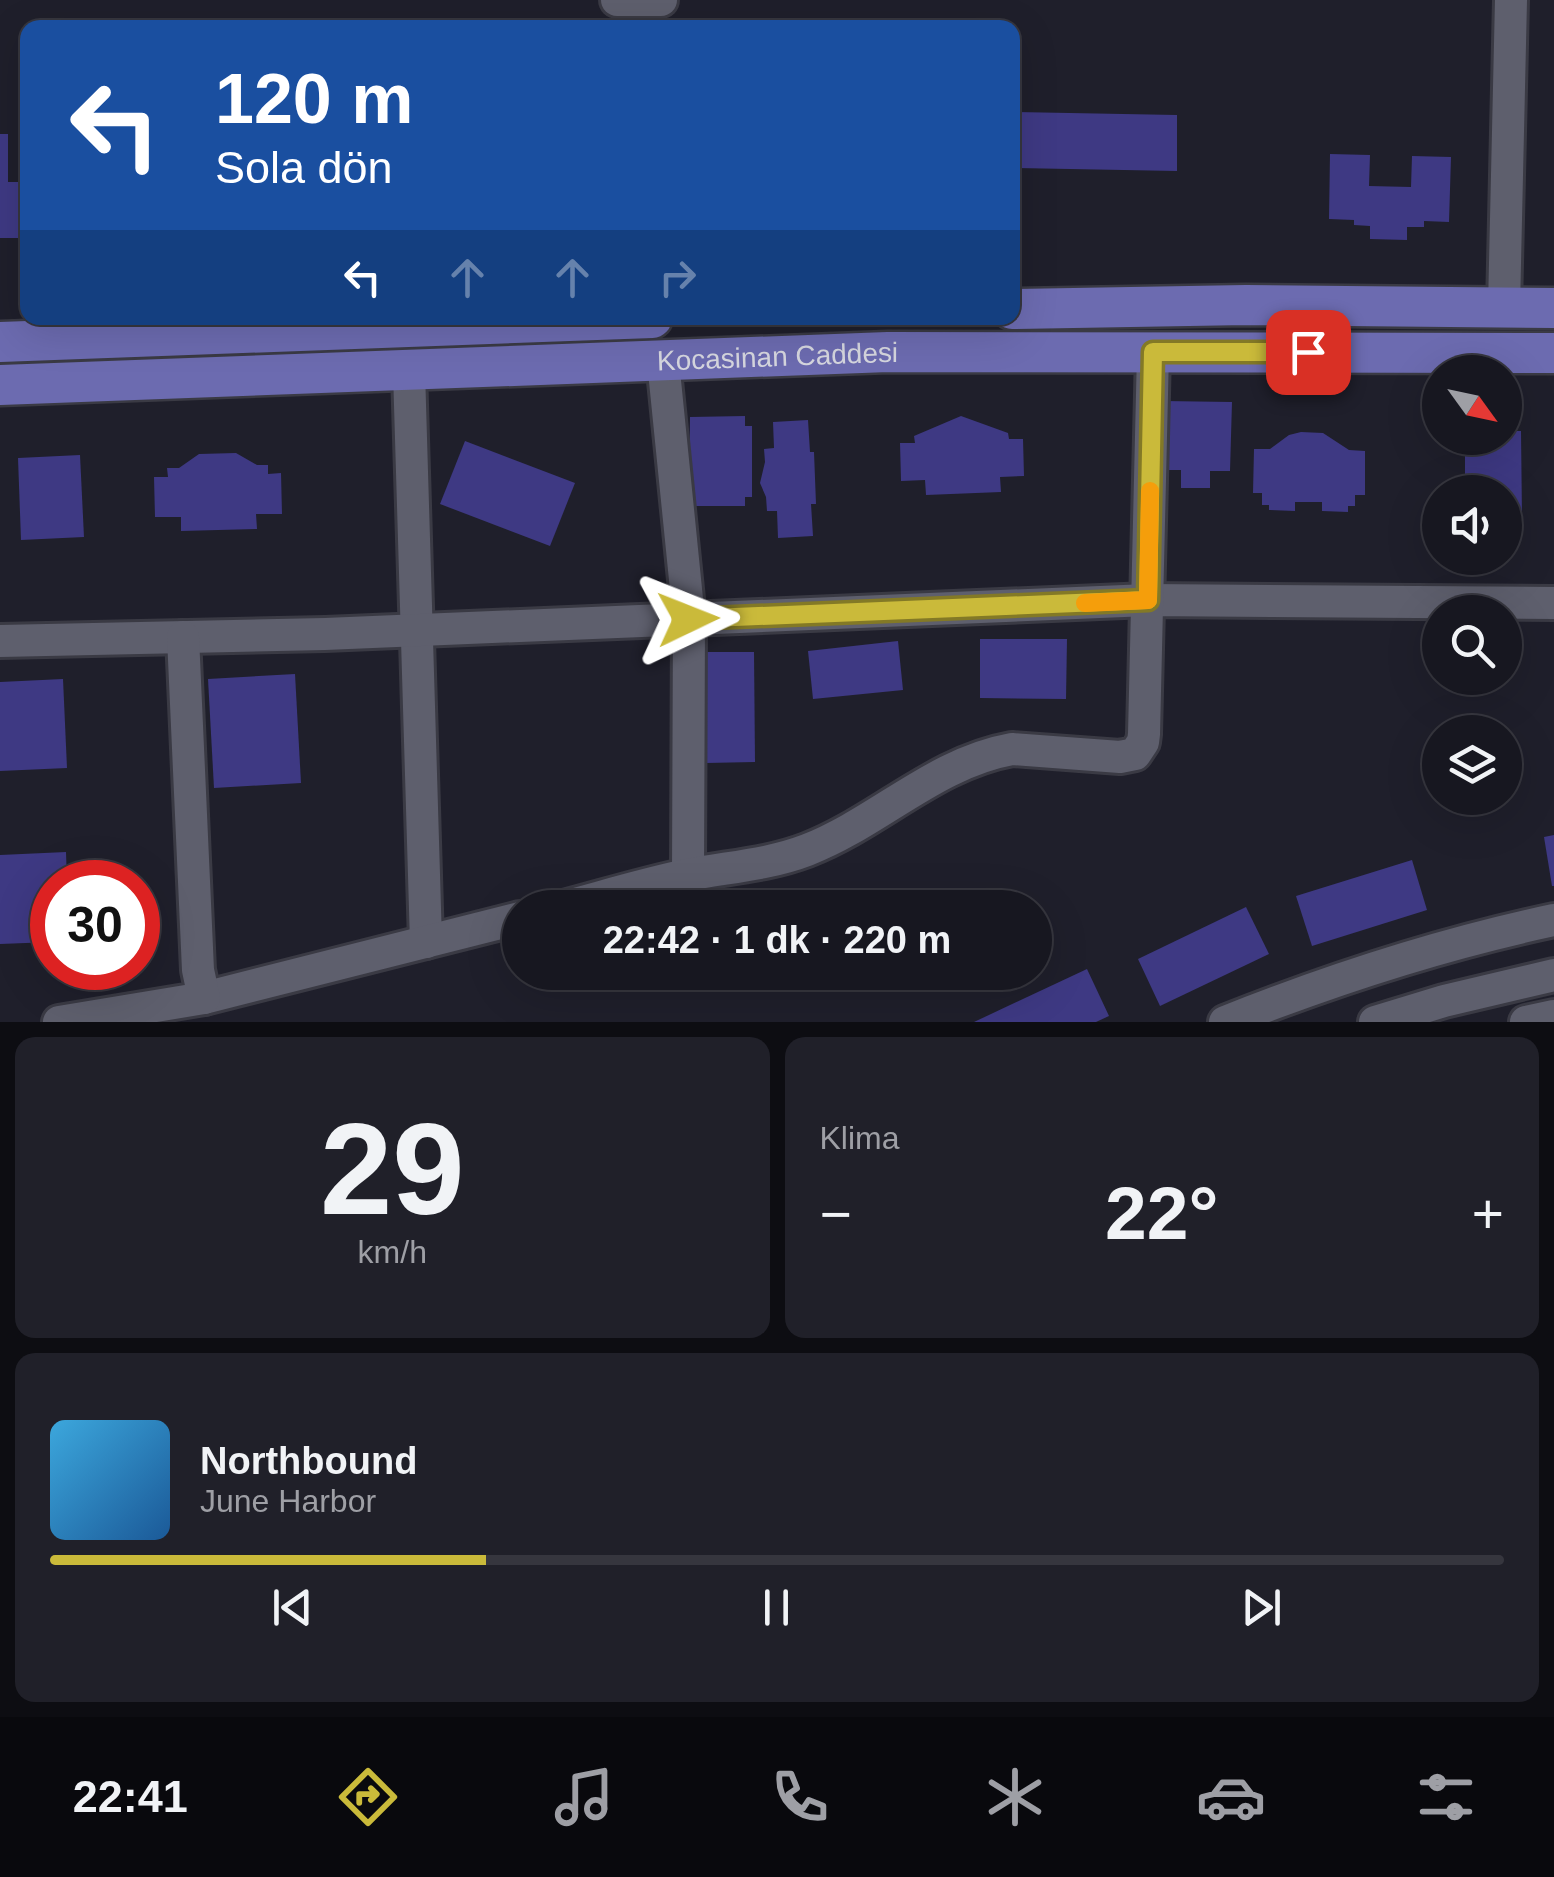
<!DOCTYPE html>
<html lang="tr">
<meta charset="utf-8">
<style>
body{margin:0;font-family:Arial,sans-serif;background:#202029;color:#f1f3f6;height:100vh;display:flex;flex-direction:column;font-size:38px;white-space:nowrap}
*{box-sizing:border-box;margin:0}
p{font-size:32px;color:#9e9fa5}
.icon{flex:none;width:55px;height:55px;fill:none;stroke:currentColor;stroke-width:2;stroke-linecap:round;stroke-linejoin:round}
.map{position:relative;height:1022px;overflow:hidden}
.details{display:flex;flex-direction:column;gap:15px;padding:15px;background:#0d0d12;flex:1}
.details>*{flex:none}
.hud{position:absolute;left:20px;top:20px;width:1000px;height:305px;border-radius:20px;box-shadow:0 10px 40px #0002,0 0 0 2px #36363e;background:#1a4fa0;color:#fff;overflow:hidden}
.needle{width:65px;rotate:123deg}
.buttons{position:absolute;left:1422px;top:355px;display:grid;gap:20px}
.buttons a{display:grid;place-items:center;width:100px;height:100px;border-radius:50%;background:#171720;box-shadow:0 10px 40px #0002,0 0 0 2px #36363e;font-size:50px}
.speed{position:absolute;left:30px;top:860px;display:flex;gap:20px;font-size:50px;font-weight:700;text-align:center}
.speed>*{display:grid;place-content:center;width:130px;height:130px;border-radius:50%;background:#171720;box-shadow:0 10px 40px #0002,0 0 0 2px #36363e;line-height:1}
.speed .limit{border:15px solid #d22;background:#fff;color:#111}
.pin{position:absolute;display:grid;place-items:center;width:85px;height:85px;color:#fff;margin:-42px;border-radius:20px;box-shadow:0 5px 15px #0006}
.me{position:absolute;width:110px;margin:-55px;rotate:88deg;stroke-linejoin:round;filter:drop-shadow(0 0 8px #0008)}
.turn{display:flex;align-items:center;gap:35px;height:210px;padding:0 30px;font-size:45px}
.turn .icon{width:130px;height:130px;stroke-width:2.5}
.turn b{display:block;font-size:70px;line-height:85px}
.lanes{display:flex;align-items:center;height:95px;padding:0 30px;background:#0003;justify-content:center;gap:50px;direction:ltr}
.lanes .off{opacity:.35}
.big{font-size:75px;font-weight:700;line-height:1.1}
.details .card{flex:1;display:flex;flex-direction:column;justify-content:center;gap:15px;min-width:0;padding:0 35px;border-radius:20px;background:#202029}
.details .dial{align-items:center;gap:0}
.dial b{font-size:130px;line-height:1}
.song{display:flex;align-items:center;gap:30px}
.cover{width:120px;height:120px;border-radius:15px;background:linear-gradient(135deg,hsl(200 70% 55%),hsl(210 70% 35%))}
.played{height:10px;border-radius:5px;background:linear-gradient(90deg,#caba3a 30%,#36363e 30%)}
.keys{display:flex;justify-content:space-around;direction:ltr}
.heat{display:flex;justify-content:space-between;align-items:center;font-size:55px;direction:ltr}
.details .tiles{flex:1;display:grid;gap:15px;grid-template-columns:1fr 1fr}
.card:last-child{grid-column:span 2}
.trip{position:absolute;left:502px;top:890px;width:550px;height:100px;border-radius:50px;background:#171720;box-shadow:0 10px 40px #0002,0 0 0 2px #36363e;font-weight:700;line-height:100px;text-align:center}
.tab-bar{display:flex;height:160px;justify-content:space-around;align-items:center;background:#09090d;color:#9e9fa5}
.tab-bar .icon{width:70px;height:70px}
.tab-bar .current{color:#caba3a}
.tab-bar b{font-size:45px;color:#f1f3f6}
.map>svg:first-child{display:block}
.building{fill:#3e3983}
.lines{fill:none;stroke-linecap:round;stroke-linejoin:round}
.minor-casing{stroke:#3a3a44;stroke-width:38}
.major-casing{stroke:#3a3a44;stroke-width:45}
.minor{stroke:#5e5f6d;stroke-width:32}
.major{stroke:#6c6bb0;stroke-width:40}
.route-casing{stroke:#837926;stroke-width:25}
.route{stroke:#caba3a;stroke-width:18}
.slow{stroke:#f59e0b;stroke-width:18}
.labels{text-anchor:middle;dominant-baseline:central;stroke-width:10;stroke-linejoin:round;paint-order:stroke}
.street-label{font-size:28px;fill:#d5d6de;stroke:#090a0f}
</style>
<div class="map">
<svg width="1554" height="1022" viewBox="0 0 1554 1022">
<rect width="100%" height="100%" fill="#1f1f2b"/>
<g class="building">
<path d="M1012 112 1177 115V171L1012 168Z"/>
<path d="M0 134H8V182H28V238H0Z"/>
<path d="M1330 154 1370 155 1369 186 1411 187 1412 156 1451 157 1449 222 1424 221V227H1407V240L1370 239V226L1354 225V220L1329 219Z"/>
<path d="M1163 401 1232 402 1230 471H1210V488H1181V470H1161Z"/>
<path d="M745 416V426H752V497H745V506H689L690 417Z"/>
<path d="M961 416 1008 433 1009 439H1023L1024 476 1000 477 1001 492 926 495 925 480 901 481 900 443H915L914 436Z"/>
<path d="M808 420 810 452H814L816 504H811L813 536 778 538 777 511H767L766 497 760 483 765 462 764 449 774 448 773 422Z"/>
<path d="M1505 431H1521L1522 517 1505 518V492H1465V438H1505Z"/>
<path d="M1301 432 1323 433 1349 450 1365 451V495H1355V506H1348V512L1322 511V502H1295V511L1269 510V505H1262V493H1253L1254 449H1270L1289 435Z"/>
<path d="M465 441 575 483 550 546 440 504Z"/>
<path d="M236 453 257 465H268V474L281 473 282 514H256L257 529 181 531V517H155L154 477H168L167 468H179L199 454Z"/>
<path d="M80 455 84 537 21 540 18 458Z"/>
<path d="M980 639H1067L1066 699 980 698Z"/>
<path d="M898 641 903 690 813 699 808 651Z"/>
<path d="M705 652H754L755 762 706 763Z"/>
<path d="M295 674 301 783 214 788 208 679Z"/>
<path d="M63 679 67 768 0 771V682Z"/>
<path d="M1554 835V886H1552L1544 837Z"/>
<path d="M66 852 67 882H52V942L0 944V855Z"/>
<path d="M1412 860 1427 910 1312 946 1296 896Z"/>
<path d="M1246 907 1269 954 1160 1006 1138 959Z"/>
<path d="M1087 969 1109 1016 1096 1022H974Z"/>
</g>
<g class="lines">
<defs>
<g id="minor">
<path d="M617 0H661"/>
<path d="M1504 307 1511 0"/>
<path d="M663 361 689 619 688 875"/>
<path d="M409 371 426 942"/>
<path d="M0 641 325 634 1148 600 1554 603"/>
<path d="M560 908C602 897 644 884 687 875 727 867 768 865 807 850 879 822 934 763 1012 749L1120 757 1135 754 1143 742 1144 734 1153 352"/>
<path d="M204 998 520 918"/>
<path d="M59 1022 204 998 198 970 183 637"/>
<path d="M1225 1022C1333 979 1441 944 1554 920"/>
<path d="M1375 1022 1444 1001 1554 975"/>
<path d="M1526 1022 1554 1016"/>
</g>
<g id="major">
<path d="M1012 309 1246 305 1554 308"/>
<path d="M0 342 652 318"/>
<path id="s1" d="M0 385 888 352 1554 353"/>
</g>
</defs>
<use href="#minor" class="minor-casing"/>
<use href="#major" class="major-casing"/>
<use href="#minor" class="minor"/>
<use href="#major" class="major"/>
</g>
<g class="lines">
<defs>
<path id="route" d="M688 619 1148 600 1153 352H1308"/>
</defs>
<use href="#route" class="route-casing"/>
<use href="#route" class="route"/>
<path class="slow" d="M1085 603 1148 600 1150 491"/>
</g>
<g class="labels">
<g class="street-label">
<text stroke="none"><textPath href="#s1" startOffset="778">Kocasinan Caddesi</textPath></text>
</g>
</g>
</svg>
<div class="buttons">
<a><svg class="needle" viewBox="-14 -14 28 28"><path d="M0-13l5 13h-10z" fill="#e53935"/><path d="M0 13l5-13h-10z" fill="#9e9fa5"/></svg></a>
<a><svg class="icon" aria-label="sound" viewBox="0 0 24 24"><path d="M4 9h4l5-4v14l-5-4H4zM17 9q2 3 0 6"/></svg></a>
<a><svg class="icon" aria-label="search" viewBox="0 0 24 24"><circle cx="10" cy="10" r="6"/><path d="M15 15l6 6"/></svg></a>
<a><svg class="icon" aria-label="layers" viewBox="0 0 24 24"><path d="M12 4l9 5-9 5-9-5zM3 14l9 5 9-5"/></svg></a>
</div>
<div class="speed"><div class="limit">30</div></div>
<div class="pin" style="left:1308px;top:352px;background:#d93025"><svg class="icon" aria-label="arrive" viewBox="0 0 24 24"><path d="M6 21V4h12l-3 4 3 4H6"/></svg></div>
<svg class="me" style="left:688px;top:619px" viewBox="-20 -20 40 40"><path d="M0-17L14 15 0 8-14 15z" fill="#caba3a" stroke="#fff" stroke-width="4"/></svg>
<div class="trip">22:42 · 1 dk · 220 m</div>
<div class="hud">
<div class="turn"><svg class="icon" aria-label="left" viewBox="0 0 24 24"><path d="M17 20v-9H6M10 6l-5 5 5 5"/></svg><div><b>120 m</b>Sola dön</div></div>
<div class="lanes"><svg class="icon" aria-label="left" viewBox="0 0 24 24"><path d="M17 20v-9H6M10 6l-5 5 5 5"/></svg><svg class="icon off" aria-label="ahead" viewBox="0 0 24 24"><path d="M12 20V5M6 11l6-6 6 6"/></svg><svg class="icon off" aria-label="ahead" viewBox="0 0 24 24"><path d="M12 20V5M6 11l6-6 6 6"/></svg><svg class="icon off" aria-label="right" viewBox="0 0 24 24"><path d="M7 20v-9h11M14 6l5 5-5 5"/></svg></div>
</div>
</div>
<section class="details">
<div class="tiles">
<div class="card dial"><b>29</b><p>km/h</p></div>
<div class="card"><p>Klima</p>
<div class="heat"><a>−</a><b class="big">22°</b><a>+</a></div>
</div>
<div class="card">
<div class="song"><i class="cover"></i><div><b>Northbound</b><p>June Harbor</p></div></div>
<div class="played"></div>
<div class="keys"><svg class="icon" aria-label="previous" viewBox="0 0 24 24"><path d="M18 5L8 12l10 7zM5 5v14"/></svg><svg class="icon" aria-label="pause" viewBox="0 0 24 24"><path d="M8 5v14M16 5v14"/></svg><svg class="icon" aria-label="next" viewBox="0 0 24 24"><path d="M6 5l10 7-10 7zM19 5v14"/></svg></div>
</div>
</div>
</section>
<nav class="tab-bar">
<b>22:41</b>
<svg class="icon current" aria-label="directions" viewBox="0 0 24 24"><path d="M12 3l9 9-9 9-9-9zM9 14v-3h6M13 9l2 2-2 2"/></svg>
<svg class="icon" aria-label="music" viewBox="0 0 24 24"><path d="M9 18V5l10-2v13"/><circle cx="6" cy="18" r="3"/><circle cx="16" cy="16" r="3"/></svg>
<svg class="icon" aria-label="phone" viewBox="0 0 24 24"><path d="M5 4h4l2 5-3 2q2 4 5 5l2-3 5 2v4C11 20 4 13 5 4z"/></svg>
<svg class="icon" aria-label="climate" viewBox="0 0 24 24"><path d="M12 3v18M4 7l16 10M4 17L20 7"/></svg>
<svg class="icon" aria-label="car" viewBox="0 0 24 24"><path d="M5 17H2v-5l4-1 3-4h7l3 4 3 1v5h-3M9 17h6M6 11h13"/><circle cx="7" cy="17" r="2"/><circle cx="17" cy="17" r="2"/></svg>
<svg class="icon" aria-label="filters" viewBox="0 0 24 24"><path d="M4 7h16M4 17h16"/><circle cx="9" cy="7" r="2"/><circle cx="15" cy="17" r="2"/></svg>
</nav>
